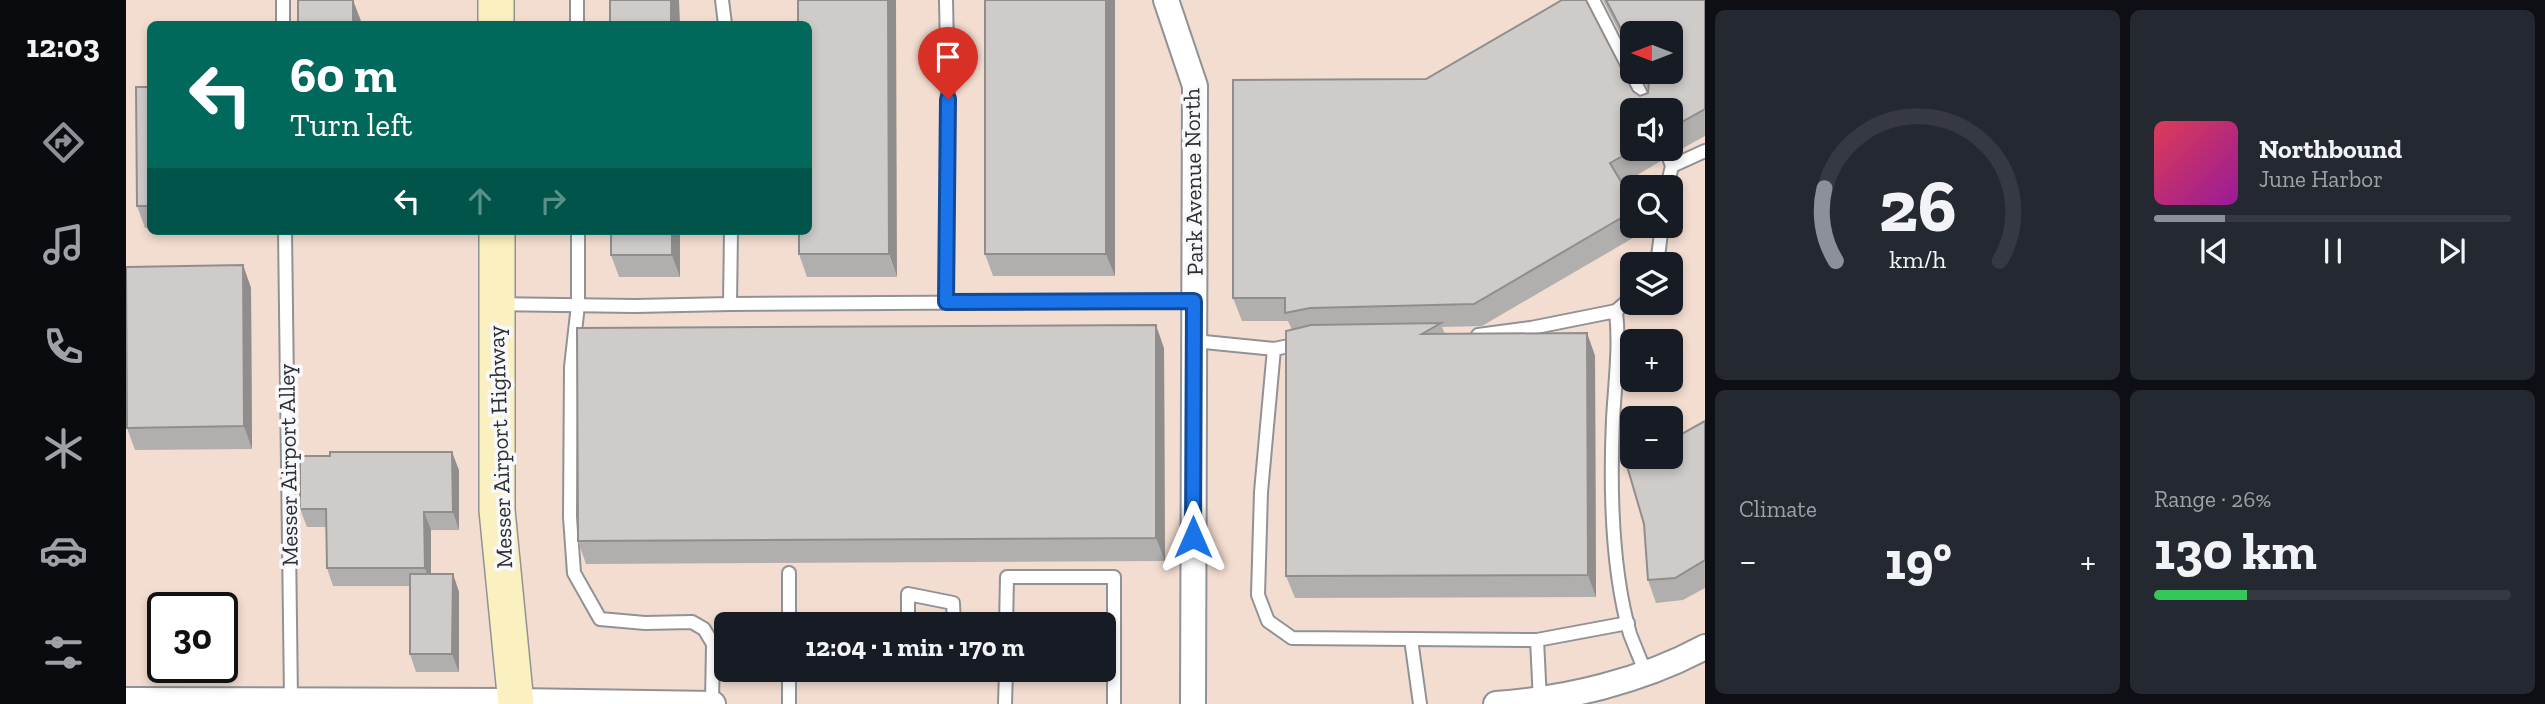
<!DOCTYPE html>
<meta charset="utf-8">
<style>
body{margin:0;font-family:"Zilla Slab",serif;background:#242831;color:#f1f3f6;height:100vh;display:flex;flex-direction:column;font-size:26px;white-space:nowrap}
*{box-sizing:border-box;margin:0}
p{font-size:23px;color:#9ea1a6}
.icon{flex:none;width:38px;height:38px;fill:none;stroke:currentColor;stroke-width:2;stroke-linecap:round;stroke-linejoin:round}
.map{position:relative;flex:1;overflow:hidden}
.details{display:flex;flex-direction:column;gap:10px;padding:10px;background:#0d0f14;width:840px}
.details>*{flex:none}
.guide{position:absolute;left:21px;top:21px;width:665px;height:214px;border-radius:10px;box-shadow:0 4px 10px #0003;background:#00695c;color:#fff;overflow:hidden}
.needle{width:46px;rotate:270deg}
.tools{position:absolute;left:1494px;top:21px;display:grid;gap:14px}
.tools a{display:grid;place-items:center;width:63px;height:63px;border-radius:10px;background:#171b24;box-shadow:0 4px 10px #0003;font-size:35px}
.speed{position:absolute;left:21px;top:592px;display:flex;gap:14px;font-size:35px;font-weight:700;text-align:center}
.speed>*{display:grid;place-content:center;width:91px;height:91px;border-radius:50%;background:#171b24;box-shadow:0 4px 10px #0003;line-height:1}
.speed .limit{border:4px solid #111;border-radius:10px;background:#fff;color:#111}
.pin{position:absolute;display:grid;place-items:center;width:60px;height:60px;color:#fff;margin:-72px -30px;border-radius:50% 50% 50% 0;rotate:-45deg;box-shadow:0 0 7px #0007}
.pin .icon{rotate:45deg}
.me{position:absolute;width:77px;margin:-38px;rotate:0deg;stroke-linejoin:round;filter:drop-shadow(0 0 5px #0008)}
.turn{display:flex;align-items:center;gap:24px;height:147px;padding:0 28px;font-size:32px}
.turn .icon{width:91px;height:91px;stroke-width:2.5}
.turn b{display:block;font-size:49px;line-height:60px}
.lanes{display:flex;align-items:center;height:66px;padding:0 28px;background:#0003;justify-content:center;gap:35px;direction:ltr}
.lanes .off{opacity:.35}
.big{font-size:52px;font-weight:700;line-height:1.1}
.details .card{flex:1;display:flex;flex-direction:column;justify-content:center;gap:10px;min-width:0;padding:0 24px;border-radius:10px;background:#242831}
.details .dial{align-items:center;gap:0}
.dial svg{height:182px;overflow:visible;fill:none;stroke:#363941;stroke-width:7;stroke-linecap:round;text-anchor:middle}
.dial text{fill:#f1f3f6;stroke:none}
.song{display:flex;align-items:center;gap:21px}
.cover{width:84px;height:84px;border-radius:10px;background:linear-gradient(135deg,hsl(350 70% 55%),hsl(300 70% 35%))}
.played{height:7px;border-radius:4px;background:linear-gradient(90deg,#8c9099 20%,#363941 20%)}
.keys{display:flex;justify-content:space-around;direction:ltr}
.heat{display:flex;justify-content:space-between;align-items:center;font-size:38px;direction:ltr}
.charge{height:10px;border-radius:5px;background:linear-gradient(90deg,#34c759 26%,#363941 0)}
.details .tiles{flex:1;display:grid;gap:10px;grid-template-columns:repeat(2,1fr)}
.trip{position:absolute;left:588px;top:612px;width:402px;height:70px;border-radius:10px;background:#171b24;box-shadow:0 4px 10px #0003;font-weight:700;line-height:70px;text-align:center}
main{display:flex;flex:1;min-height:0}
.tabs{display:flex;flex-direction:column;width:126px;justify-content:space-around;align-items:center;background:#090b0e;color:#9ea1a6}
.tabs .icon{width:49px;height:49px}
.tabs .active{color:#8c9099}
.tabs b{font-size:32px;color:#f1f3f6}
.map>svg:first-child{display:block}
.industrial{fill:#f3ddd0;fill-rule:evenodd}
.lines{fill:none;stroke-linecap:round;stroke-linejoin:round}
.lane-casing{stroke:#919295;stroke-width:16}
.street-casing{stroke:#919295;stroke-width:28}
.secondary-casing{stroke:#919295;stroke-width:38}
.lane{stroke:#fff;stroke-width:12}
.street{stroke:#fff;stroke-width:24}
.secondary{stroke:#fbf0c0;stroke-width:35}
.wall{fill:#b1afad}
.shaded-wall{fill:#908e8d}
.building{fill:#cecbc9;stroke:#908e8d;stroke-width:2}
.route-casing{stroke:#114b97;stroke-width:18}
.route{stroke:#1a73e8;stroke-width:12}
.labels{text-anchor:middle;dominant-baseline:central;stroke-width:7;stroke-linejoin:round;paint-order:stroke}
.street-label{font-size:23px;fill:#2e2e2f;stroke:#f8f9fc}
</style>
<main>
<nav class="tabs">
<b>12:03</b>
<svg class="icon active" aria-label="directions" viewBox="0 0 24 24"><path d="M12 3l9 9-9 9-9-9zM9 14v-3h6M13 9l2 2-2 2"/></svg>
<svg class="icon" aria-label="music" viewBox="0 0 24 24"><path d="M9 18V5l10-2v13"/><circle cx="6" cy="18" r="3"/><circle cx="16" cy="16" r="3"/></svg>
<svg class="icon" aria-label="phone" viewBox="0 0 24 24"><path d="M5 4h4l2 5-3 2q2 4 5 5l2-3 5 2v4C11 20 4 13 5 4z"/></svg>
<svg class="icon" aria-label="climate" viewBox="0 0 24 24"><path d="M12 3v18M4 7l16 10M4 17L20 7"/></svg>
<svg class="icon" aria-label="car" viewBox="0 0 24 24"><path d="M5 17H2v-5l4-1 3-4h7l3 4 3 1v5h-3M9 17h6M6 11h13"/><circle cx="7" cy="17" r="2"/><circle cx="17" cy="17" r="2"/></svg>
<svg class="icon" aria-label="filters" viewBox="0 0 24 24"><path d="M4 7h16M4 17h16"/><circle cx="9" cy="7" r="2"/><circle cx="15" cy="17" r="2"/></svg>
</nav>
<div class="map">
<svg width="1579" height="704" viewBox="0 0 1579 704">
<rect width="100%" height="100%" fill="#eaecef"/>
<path class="industrial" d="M0 0H1579V704H0ZM24 24H682V231H24ZM1507 33H1545V72H1507ZM1507 110H1545V149H1507ZM1507 187H1545V226H1507ZM1507 264H1545V303H1507ZM1507 341H1545V380H1507ZM1507 418H1545V457H1507ZM37 607H96V667H37ZM600 625H978V670H600Z"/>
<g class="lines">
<defs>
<g id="lane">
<path d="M157 0V24"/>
<path d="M596 0 599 24"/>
<path d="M1467 0 1523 110"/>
<path d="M451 24V0"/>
<path d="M1540 149 1546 166 1541 187"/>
<path d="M1546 166 1579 151"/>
<path d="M159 231 165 699"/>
<path d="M452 231V305L445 367 444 517 448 573 474 619 519 623 566 622 578 629 587 644 586 704"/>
<path d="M1531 264 1536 226"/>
<path d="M820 302 822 99 820 0"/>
<path d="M373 304 509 306 604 304 605 231"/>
<path d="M604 304 1068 301"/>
<path d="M1490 311 1507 296"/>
<path d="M1352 335 1405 328 1490 311C1494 348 1489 383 1487 419 1484 487 1485 568 1504 634 1509 647 1515 661 1520 674"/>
<path d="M1068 341 1148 349"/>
<path d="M1173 344 1148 349 1135 492 1132 595 1142 621 1166 638 1285 639 1294 704"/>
<path d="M663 573V625"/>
<path d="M782 625V594L827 603 828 625"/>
<path d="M880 625 881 577H988V704"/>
<path d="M1285 639 1411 640 1414 701"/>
<path d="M1411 640 1502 623"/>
<path d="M663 670V704"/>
<path d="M879 704 880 670"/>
</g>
<g id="street">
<path d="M1040 0 1069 86 1067 704"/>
<path d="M0 700 390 701 587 704"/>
<path d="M1370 704C1441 699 1516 681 1579 647"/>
</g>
<g id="secondary">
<path d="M370 0V24"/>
<path d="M371 231V510L390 704"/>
</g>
</defs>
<use href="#lane" class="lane-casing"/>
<use href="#street" class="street-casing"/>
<use href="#secondary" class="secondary-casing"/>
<use href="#lane" class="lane"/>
<use href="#street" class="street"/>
<use href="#secondary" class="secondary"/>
</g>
<g class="wall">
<path d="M672 0 771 277H681L673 254Z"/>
<path d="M989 0V276H867L859 254Z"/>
<path d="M1477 0H1579V136L1550 152 1545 142V110H1507V149H1532L1535 161 1496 184 1507 202V226H1517L1519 231 1356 326 1316 327 1319 334 1461 333 1469 356 1470 597 1169 598 1160 576 1166 330 1162 321H1116L1107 298 1507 91 1514 96 1522 93V89L1513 72H1545L1507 33V59Z"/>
<path d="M24 87V228H19L11 206Z"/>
<path d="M554 231V277H493L485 255Z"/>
<path d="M117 265 125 288 126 449 9 450 1 428Z"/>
<path d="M1038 348 1039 561 460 564 452 541Z"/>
<path d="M1579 421V588L1557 600 1530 603 1522 580Z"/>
<path d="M333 470V530H305V574H327L333 592V672H290L284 654V586H207L201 568 200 527H181L174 509Z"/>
</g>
<g class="shaded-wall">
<path d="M227 0 235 21V24H227Z"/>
<path d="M545 0H553L554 24H545Z"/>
<path d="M762 0H770L771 277 763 254Z"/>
<path d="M980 0H989V276L980 254Z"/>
<path d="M546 231H554V277L546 255Z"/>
<path d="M117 265 125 288 126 449 118 426Z"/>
<path d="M1030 325 1038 348 1039 561 1030 538Z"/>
<path d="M1461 333 1469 356 1470 597 1462 575Z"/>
<path d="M326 452 333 470V530L327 512Z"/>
<path d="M298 512 305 530V586L299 568Z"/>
<path d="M327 574 333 592V672L326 654Z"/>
</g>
<g class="building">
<rect x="172" y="0" width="55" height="24"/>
<rect x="484" y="0" width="61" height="24"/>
<path d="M672 0H762L763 254H673V231H682V24H672Z"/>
<rect x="859" y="0" width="121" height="254"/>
<path d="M1436 0H1460L1507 91 1514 96 1522 93 1523 83 1517 72H1545V33H1507V52L1480 0H1579V109L1545 128V110H1507V149H1509L1484 163 1507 202V211L1348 304 1184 308 1159 313V298H1107V80L1300 79Z"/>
<path d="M10 87H24V206H11Z"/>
<rect x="485" y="231" width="61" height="24"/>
<path d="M117 265 118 426 1 428 0 267Z"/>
<path d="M1315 323 1296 334 1461 333 1462 575 1160 576V331L1185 325Z"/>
<path d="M1030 325V538L452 541 451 328Z"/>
<path d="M1579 421V560L1549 578 1522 580 1518 524 1501 466 1517 457H1545V440Z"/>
<path d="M204 452H326L327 512H298L299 568H201L200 509H174V456H204Z"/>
<path d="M284 574H327L326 654H284Z"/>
</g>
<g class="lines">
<defs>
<path id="route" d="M822 99 820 302 1068 301 1067 537"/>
</defs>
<use href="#route" class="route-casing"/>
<use href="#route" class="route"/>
</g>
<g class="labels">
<g class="street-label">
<text transform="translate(1067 182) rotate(-91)">Park Avenue North</text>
<text transform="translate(374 447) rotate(-92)">Messer Airport Highway</text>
<text transform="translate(162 465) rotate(-91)">Messer Airport Alley</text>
</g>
</g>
</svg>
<div class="tools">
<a><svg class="needle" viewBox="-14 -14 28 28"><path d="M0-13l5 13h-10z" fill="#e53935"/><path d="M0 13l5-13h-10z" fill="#9ea1a6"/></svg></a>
<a><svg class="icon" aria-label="sound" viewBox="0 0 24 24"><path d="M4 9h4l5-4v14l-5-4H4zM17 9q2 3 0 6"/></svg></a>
<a><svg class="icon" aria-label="search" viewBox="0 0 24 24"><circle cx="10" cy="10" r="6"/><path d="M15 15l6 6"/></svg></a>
<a><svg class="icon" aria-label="layers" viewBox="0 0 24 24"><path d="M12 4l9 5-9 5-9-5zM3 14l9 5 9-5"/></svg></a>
<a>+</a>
<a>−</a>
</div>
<div class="speed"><div class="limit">30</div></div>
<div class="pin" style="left:822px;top:99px;background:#d93025"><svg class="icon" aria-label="arrive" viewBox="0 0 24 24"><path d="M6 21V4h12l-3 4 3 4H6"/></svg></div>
<svg class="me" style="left:1067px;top:537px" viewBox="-20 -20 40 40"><path d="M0-17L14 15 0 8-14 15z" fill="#1a73e8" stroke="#fff" stroke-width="4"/></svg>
<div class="trip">12:04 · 1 min · 170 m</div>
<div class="guide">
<div class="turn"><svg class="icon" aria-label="left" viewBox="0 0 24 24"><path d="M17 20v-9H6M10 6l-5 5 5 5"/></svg><div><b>60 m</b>Turn left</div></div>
<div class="lanes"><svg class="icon" aria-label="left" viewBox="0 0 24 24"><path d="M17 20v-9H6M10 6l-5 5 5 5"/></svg><svg class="icon off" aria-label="ahead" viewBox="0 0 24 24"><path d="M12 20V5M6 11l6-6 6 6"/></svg><svg class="icon off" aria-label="right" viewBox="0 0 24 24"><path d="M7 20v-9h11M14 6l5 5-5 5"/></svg></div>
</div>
</div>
<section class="details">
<div class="tiles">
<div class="card dial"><svg viewBox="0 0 100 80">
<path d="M14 69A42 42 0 1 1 86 69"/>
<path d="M14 69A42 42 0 0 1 9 37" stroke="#8c9099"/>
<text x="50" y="56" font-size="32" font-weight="700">26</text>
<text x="50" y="72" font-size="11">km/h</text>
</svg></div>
<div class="card">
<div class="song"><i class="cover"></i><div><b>Northbound</b><p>June Harbor</p></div></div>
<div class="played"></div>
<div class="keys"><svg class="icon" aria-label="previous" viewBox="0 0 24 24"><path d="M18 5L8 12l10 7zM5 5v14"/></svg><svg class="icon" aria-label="pause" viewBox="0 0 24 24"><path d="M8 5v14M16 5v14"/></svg><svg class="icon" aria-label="next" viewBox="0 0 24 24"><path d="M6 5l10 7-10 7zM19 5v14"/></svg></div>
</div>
<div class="card"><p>Climate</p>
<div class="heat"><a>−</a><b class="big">19°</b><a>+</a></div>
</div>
<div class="card"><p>Range · 26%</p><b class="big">130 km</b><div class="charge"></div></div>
</div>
</section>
</main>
